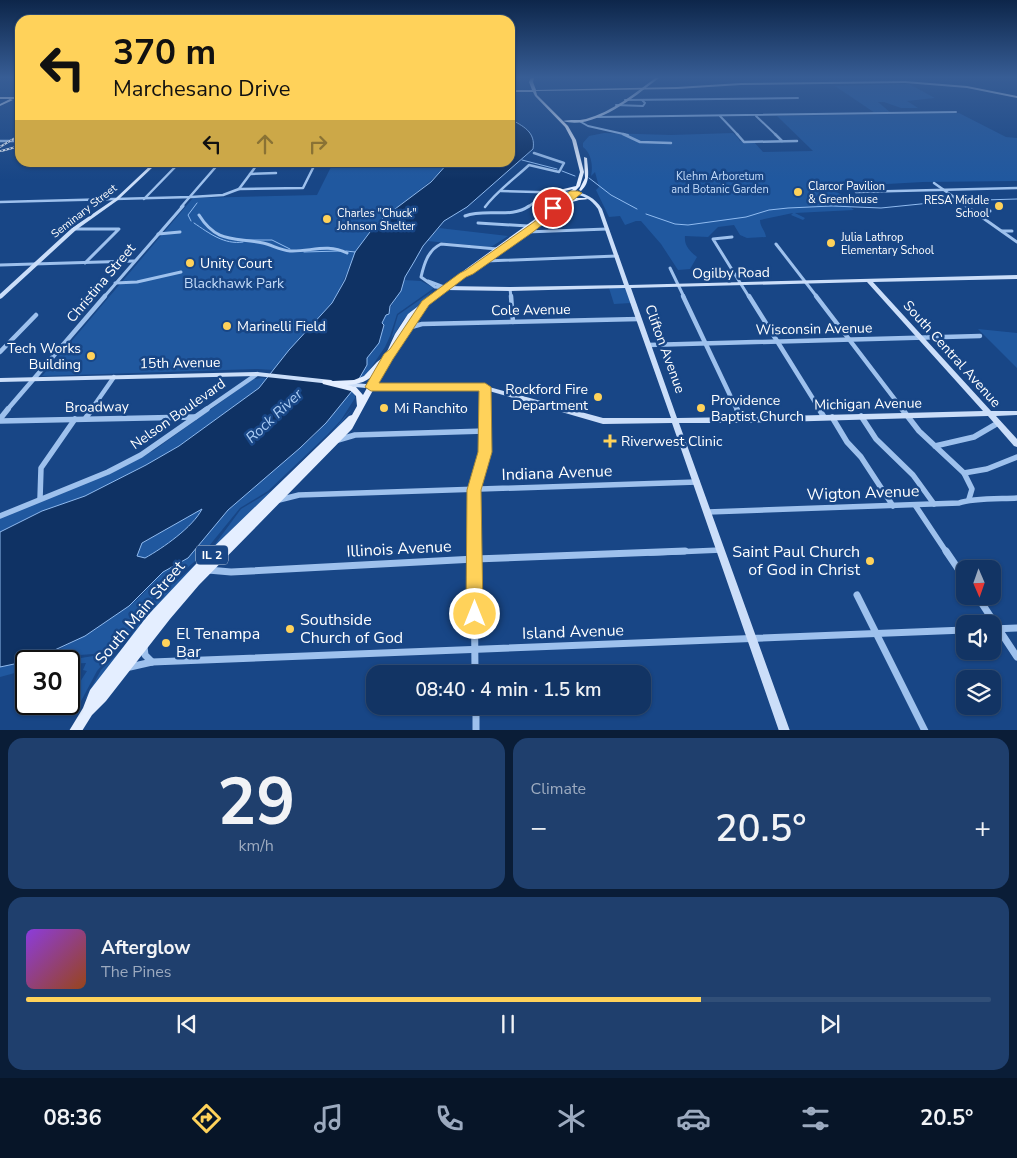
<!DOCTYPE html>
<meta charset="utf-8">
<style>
body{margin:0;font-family:"Nunito Sans",sans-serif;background:#1f3f6d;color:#f1f3f6;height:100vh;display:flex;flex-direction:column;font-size:19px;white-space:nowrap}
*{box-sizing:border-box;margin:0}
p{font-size:16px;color:#9caabf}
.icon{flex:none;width:28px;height:28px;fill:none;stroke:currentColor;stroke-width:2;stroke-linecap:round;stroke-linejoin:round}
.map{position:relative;height:730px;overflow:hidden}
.panel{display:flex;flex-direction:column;gap:8px;padding:8px;background:#0a1d37;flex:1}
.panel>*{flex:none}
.guide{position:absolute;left:15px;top:15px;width:500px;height:152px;border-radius:15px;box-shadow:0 1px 4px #0004,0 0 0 1px #314f78;background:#ffd25a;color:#111;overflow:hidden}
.needle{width:32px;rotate:178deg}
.controls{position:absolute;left:956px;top:560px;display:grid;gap:10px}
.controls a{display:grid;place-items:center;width:45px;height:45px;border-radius:10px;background:#123464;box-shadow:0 1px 4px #0004,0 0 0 1px #314f78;font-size:25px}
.speed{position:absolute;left:15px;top:650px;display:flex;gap:10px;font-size:25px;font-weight:700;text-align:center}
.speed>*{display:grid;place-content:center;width:65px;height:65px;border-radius:50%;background:#123464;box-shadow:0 1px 4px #0004,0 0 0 1px #314f78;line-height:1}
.speed .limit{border:2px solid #111;border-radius:8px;background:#fff;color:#111}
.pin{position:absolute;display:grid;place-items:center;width:42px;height:42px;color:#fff;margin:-21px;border:2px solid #fff;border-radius:50%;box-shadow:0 1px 5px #0007}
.me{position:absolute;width:55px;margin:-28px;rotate:0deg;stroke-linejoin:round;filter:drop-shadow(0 0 4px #0008)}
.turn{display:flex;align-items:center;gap:18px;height:105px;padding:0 15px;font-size:22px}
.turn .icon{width:65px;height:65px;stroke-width:2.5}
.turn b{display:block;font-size:35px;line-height:42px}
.lanes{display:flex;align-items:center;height:48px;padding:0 15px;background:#0003;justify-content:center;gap:25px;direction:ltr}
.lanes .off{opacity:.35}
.big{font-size:38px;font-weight:600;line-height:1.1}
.panel .tile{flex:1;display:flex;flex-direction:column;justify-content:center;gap:8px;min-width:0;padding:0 18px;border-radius:15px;background:#1f3f6d}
.panel .dial{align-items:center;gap:0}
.dial b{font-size:65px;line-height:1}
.song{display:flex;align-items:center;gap:15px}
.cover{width:60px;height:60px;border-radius:8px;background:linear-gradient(135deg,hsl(270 70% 55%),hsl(20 70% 35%))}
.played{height:5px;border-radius:2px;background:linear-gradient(90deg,#ffd25a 70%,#314f78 70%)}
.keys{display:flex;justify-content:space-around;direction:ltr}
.heat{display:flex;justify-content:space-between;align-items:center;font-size:28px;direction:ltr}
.panel .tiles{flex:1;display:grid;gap:8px;grid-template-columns:1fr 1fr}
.tile:last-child{grid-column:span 2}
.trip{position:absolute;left:366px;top:665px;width:285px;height:50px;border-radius:15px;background:#123464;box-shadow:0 1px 4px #0004,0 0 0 1px #314f78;font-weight:600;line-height:50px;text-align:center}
.tabs{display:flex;height:80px;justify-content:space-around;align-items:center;background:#071528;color:#9caabf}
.tabs .icon{width:35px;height:35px}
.tabs .selected{color:#ffd25a}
.tabs b{font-size:22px;color:#f1f3f6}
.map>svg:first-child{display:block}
.green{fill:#20589f}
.water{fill:#0f3264;stroke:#90bbf0;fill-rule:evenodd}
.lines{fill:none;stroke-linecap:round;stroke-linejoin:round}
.stream{stroke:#90bbf0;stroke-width:1}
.street-far5{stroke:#9ec1ed;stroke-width:2}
.street-far4{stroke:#9ec1ed;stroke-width:2.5}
.street-far3{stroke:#9ec1ed;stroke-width:3}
.street-far2{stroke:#9ec1ed;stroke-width:4.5}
.street-far1{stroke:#9ec1ed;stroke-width:5.5}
.street{stroke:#9ec1ed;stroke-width:7}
.secondary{fill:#cbdef9;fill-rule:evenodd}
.primary{fill:#e4eeff;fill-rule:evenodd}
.rail-casing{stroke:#fff;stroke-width:2}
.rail{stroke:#184686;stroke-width:1;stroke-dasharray:2;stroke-linecap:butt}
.route{fill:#ffd25a;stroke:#a6883a}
.poi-dot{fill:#ffd25a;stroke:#184686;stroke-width:2}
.labels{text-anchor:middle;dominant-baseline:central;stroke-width:5;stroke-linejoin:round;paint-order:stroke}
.far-park-label{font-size:11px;fill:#c3dbf9;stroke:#184686}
.far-poi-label{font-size:11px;fill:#fff;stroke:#184686;text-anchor:start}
.far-street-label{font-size:11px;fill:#fff;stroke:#184686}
.shield{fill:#184686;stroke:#bac8db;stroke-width:1}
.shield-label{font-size:12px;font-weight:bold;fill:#fff}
.poi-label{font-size:14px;fill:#fff;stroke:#184686;text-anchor:start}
.street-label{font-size:14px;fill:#fff;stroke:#184686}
.park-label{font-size:14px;fill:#c3dbf9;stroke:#184686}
.water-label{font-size:15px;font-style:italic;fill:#a9cbf4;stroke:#184686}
.near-street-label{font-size:16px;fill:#fff;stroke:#184686}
.near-poi-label{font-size:16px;fill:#fff;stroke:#184686;text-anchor:start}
</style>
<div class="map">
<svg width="1017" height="731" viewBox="0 0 1017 731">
<rect width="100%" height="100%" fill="#184686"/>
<g class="green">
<path d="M909 84 935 98 907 101 918 108H901L884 102H878L891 113H875L835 86Z"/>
<path d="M959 113 1006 137 1017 138V181L923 182 833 187 832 189 851 201 849 206 854 210 795 213 805 218 803 220 791 215 793 213 760 220C760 227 765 230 766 237L747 238 740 235 734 225 718 227 708 237 685 236C684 246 690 251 697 257L690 269 678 270 661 244 641 221H636L625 225 620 216 609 217 596 190 599 187 595 172 591 176C593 167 592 154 583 147V143L589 136 604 133 671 135 733 133 740 140 739 141 754 142 763 152 813 151 777 116Z"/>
<path d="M333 163H448C426 190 394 205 371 231 353 251 347 277 333 301 329 308 321 314 316 321 302 337 288 354 274 370L257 369 42 376 193 198 317 195Z"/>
<path d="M439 228 508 236 491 247 427 241Z"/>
<path d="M404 280 421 281 434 288 397 314 390 336 385 347 366 375 359 379 367 365V358L380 340 384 325 382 323 386 315 389 314C391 301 402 292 404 280Z"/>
<path d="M609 288H626L631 303 614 304Z"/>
<path d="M434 290 404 319 371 370 391 339 398 315Z"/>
<path d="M978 329 1017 333V368Z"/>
<path d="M262 378 267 379 259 388 179 446 146 465 85 496 42 511 0 532V517L153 451 253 379Z"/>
<path d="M352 391 355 393V398L341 420 328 434 268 491 240 508 200 557 155 595 119 649 93 654 67 656 51 661H29L58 650 96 629 138 599 163 572 188 558 228 510 260 481 314 436Z"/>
<path d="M353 407 339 426 110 665 84 701 101 670 123 648 155 599 187 572 210 551 241 509 271 491 327 438Z"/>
<path d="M202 508C192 529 166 547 145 558L137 556 142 543Z"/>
<path d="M106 654 108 658 97 671 80 703 78 704 69 702V699L87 671 83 670 86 663 69 664V661H62Z"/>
<path d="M26 662V670L0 677V667Z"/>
</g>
<path class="water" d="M510 119C523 126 536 132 533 149L467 207 444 221 423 246 414 262 405 277 401 291 390 306 389 314 386 315 382 323 384 325 379 343 367 358V365L352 391 326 423 300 448 228 510 188 558 163 572 129 606 85 636 33 660 0 667V532L42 511 85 496 146 465 179 446 259 388 289 350 332 303 345 280 355 252 370 232 383 218 431 182 448 163 510 162V143L515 134 510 128ZM202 509C193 527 163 548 145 558L137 556 142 543Z"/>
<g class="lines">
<g class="stream">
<path d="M522 160 557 169"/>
<path d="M562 171 575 176"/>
<path d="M589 178 611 195 637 209"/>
<path d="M646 214 675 224 688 225 746 217 769 210 788 208 832 206 881 208 950 201 1017 199"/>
<path d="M191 221 188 215 197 203"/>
<path d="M194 223C209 233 224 245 243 242"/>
<path d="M247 240H272L290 249"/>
<path d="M346 251 355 252"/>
<path d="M304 252 340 251"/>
</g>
<g class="street-far5">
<path d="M625 100 798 98"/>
<path d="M616 105 643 106 645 103 642 100"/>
<path d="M720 116 738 135"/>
<path d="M756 116 776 135"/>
<path d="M598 117 956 112"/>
<path d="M581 122 588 126 628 135"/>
</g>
<g class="street-far4">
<path d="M623 134 640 142 671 143"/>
<path d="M737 134 744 142 797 141"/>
<path d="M775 134 782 141"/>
<path d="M0 141H20"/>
<path d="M250 174 276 173"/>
<path d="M934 183 968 207"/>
<path d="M239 189 259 162"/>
<path d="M501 191 573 193"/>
<path d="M856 192 1017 188"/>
<path d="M144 199 180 162"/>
<path d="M0 202 191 197 223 195 239 189 303 188 316 162"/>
<path d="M181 207 220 162"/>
<path d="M485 207C497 191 514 179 529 165L559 172 564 163 534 153"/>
<path d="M528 207 548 192"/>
<path d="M548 207 545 204 557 192"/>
</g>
<g class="street-far3">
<path d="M547 206 553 208"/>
<path d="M966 206 1017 242"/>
<path d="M975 212 990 211"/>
<path d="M199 215C217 244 235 237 263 243 272 245 280 250 290 251 310 252 327 243 347 253"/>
<path d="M465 216C486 208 511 219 529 206"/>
<path d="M478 223 528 226"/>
<path d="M74 229H119L85 263"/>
<path d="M1002 231H1012"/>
<path d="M526 232 607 229"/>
<path d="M158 234 180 232"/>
<path d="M732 237 713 239 749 297"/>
<path d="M776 244 817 297"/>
<path d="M486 261 617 256"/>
<path d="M0 265 134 261"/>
<path d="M670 268 684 297"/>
<path d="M428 281 444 287"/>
<path d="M115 283 137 282 181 272"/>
<path d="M445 288 435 287 421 277C424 264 428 250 441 244L497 249"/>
<path d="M510 289 511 297"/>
<path d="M104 297 183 206"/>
</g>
<g class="street-far2">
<path d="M511 296 513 322"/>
<path d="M683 296 737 410"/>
<path d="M749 296 820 410"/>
<path d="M816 296 903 410"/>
<path d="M408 328 422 324 639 319"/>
<path d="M648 345 980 336"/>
<path d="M0 352 36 315"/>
<path d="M485 387V410"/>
<path d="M7 410 105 296"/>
<path d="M91 410 114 377"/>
<path d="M205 410 257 374"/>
</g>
<g class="street-far1">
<path d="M737 409 742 420"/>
<path d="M819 409 824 417"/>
<path d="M902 409 919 431 964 473 972 489 969 499"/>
<path d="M861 416 876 439 913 475 934 504"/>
<path d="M832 417 847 442 861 457 893 506"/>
<path d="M0 419 8 409"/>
<path d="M85 419 92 409"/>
<path d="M0 421 195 417"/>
<path d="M338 440 355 435 485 431"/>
<path d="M935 446 974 437 998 423"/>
<path d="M964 473 987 469 1017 457"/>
<path d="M40 499 41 468 75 419"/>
<path d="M279 500 299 495 697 482"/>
<path d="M915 505 947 553"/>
<path d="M708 512 959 503C972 498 1001 499 1017 498"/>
<path d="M0 516 108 472 141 455 207 409"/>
<path d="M474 553V489L485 451V409"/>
<path d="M650 553 721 550"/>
</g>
<g class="street">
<path d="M474 551 475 674"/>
<path d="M946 551 965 579"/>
<path d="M208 570 231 572 475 559 685 551"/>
<path d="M857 595 925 731"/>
<path d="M977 596 1017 657"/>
<path d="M992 629 1017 628"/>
<path d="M144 647 145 655 152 662"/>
<path d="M130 667 152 662 965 630"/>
<path d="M476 706V731"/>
</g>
<g class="secondary">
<path d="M657 77H660C637 95 594 131 563 121 570 119 578 121 586 119 612 112 635 93 657 77Z"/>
<path d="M155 162H161L153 167 118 200 76 230 2 298 0 299V294L72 228 116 198 151 165Z"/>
<path d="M572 192C585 192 595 198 602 209L629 285 1017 275V279L873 282 991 411H1017V415L996 416 1017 439V447L1014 446 988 416 742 423H679L790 731H779L672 423 603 424 482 389 389 390 343 386 340 384 343 382 389 386 482 385 603 418H671L625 288 510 291 445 290 442 288 445 286 510 287 624 285 598 209C591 199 583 195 572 194ZM867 282 983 411 742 417 677 418 631 288Z"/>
<path d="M257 372 331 380 334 382 331 384 257 376 0 382V378Z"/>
</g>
<g class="primary">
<path d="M531 77 534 78 533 82 536 90 677 87 741 83 905 81 967 86 1017 96V98L967 88 905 83 741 85 677 89 536 91 537 95 568 126 576 140 584 172 580 186 564 203 470 271 421 309 423 311 399 348H395L391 357 352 429 199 585 170 619 106 701 92 715 82 731H69L83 708 90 690 148 615 196 564 349 416 352 415 357 406 356 396 351 391 323 384 322 382 323 380H326L333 381 354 380 364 376 377 362 385 356 395 334 408 314 466 269 560 201 573 189 557 193H555V191L576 186 580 172 572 140 565 127 535 96 533 92H510V90H532L529 82ZM415 314 400 336 412 316ZM376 372 363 395 356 387 347 385C359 384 368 382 376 372Z"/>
<rect x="0" y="97" width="20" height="2"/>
<path d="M10 99 13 100 0 106V104Z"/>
<path d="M584 157 587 158C588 171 591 182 581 191L579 190 585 178Z"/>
<path d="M573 198H586L588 199C584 200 580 199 576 201 570 202 567 207 560 208V206Z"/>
</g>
<defs>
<g id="rail">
<path d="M0 147 20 135"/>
<path d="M1 151 20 146"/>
</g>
</defs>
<use href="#rail" class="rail-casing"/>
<use href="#rail" class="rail"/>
</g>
<linearGradient id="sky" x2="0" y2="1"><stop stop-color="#0d264a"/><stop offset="0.43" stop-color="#375d95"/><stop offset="1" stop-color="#375d95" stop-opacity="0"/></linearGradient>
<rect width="1017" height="180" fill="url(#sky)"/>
<path class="route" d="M570 191H578L582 193 533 232 473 274 466 277 429 305 393 359 379 383H485L491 387 492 452 481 490 483 614 481 619 475 622 469 619 466 614 467 490 478 452 479 391H371L365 387 384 354 390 349 422 301 460 273 466 270 551 210 550 207Z"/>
<g class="poi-dot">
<circle cx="798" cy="192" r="5"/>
<circle cx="999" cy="206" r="5"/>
<circle cx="327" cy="219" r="5"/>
<circle cx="831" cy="243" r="5"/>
<circle cx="190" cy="263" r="5"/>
<circle cx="227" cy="326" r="5"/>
<circle cx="91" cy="356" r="5"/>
<circle cx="598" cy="397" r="5"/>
<circle cx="384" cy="408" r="5"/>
<circle cx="701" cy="408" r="5"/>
<path d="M607.5 433.5h5v5h5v5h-5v5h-5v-5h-5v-5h5z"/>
<circle cx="870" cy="561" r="5"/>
<circle cx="290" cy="629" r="5"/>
<circle cx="166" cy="643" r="5"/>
</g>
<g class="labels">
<g class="far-park-label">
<text x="720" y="176">Klehm Arboretum<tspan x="720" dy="13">and Botanic Garden</tspan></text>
</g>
<g class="far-poi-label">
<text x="808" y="186">Clarcor Pavilion<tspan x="808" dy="13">&amp; Greenhouse</tspan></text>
<text x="989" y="200" text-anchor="end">RESA Middle<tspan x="989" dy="13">School</tspan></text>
<text x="337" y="213">Charles "Chuck"<tspan x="337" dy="13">Johnson Shelter</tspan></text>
<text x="841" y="237">Julia Lathrop<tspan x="841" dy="13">Elementary School</tspan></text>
</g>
<g class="far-street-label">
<text transform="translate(84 211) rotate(-38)">Seminary Street</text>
</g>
<rect class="shield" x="196" y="545.5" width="32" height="19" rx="4"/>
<g class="shield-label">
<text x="212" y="555">IL 2</text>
</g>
<g class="poi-label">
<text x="200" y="263">Unity Court</text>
<text x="237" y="326">Marinelli Field</text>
<text x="81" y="348" text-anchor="end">Tech Works<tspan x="81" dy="16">Building</tspan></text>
<text x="588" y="389" text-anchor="end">Rockford Fire<tspan x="588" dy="16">Department</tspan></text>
<text x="711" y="400">Providence<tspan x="711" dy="16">Baptist Church</tspan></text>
<text x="394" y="408">Mi Ranchito</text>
<text x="621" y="441">Riverwest Clinic</text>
</g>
<g class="street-label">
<text transform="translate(731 273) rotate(-1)">Ogilby Road</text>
<text transform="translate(101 283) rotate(-50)">Christina Street</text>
<text transform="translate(531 310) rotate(-1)">Cole Avenue</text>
<text transform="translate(814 329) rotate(-1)">Wisconsin Avenue</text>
<text transform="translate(665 349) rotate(70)">Clifton Avenue</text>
<text transform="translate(952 354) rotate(48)">South Central Avenue</text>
<text transform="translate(180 363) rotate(-1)">15th Avenue</text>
<text transform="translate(868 404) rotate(-1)">Michigan Avenue</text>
<text transform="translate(97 407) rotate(-1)">Broadway</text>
<text transform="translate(178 414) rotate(-35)">Nelson Boulevard</text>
</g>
<g class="park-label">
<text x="234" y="283">Blackhawk Park</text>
</g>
<g class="water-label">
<text transform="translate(274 416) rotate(-43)">Rock River</text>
</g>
<g class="near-street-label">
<text transform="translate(557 473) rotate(-2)">Indiana Avenue</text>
<text transform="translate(863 493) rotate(-2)">Wigton Avenue</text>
<text transform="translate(399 549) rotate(-3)">Illinois Avenue</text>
<text transform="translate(140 613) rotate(-50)">South Main Street</text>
<text transform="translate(573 632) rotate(-2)">Island Avenue</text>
</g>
<g class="near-poi-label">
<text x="860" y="552" text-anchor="end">Saint Paul Church<tspan x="860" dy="18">of God in Christ</tspan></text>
<text x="300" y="620">Southside<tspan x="300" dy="18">Church of God</tspan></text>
<text x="176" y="634">El Tenampa<tspan x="176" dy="18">Bar</tspan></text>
</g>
</g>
</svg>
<div class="controls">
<a><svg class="needle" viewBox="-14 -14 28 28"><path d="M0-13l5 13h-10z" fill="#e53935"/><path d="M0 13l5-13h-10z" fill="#9caabf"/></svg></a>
<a><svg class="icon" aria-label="sound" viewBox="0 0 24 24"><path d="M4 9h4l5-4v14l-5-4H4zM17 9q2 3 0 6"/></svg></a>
<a><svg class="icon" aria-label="layers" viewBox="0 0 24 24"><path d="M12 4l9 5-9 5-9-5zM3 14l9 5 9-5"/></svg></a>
</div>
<div class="speed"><div class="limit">30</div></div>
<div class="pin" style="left:553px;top:208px;background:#d93025"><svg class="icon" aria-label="arrive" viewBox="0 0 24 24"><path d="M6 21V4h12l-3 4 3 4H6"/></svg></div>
<svg class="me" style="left:475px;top:614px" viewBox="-20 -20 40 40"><circle r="17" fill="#ffd25a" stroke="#fff" stroke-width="3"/><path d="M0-11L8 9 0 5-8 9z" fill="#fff"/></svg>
<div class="trip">08:40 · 4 min · 1.5 km</div>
<div class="guide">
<div class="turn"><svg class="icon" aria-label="left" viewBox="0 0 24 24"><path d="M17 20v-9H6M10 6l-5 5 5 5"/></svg><div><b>370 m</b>Marchesano Drive</div></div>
<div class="lanes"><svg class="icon" aria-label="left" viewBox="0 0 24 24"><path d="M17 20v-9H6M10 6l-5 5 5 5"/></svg><svg class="icon off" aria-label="ahead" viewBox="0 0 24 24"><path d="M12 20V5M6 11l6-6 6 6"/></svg><svg class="icon off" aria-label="right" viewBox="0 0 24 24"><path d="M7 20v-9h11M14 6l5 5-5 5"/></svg></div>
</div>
</div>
<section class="panel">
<div class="tiles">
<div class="tile dial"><b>29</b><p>km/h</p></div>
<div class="tile"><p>Climate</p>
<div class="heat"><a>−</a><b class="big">20.5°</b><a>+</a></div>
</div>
<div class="tile">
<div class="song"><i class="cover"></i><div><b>Afterglow</b><p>The Pines</p></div></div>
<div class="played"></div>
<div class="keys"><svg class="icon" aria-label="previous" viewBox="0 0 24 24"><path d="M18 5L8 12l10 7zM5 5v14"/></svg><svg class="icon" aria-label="pause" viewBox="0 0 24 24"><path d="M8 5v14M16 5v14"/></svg><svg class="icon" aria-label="next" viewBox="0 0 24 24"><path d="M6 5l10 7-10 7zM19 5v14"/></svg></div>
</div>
</div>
</section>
<nav class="tabs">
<b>08:36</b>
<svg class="icon selected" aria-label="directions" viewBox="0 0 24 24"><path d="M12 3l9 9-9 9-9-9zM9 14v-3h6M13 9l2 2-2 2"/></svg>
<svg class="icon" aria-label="music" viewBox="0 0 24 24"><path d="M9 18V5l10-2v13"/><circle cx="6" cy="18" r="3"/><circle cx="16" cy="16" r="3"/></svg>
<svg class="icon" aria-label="phone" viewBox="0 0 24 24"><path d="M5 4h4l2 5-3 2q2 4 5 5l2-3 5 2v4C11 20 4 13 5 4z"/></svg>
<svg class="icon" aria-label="climate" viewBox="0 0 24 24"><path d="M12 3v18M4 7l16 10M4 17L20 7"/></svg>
<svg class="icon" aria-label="car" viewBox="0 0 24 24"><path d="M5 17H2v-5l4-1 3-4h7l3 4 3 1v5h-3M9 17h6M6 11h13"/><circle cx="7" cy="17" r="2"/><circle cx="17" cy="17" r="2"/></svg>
<svg class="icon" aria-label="filters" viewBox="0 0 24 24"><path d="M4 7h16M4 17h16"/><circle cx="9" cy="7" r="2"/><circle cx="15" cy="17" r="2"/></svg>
<b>20.5°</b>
</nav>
